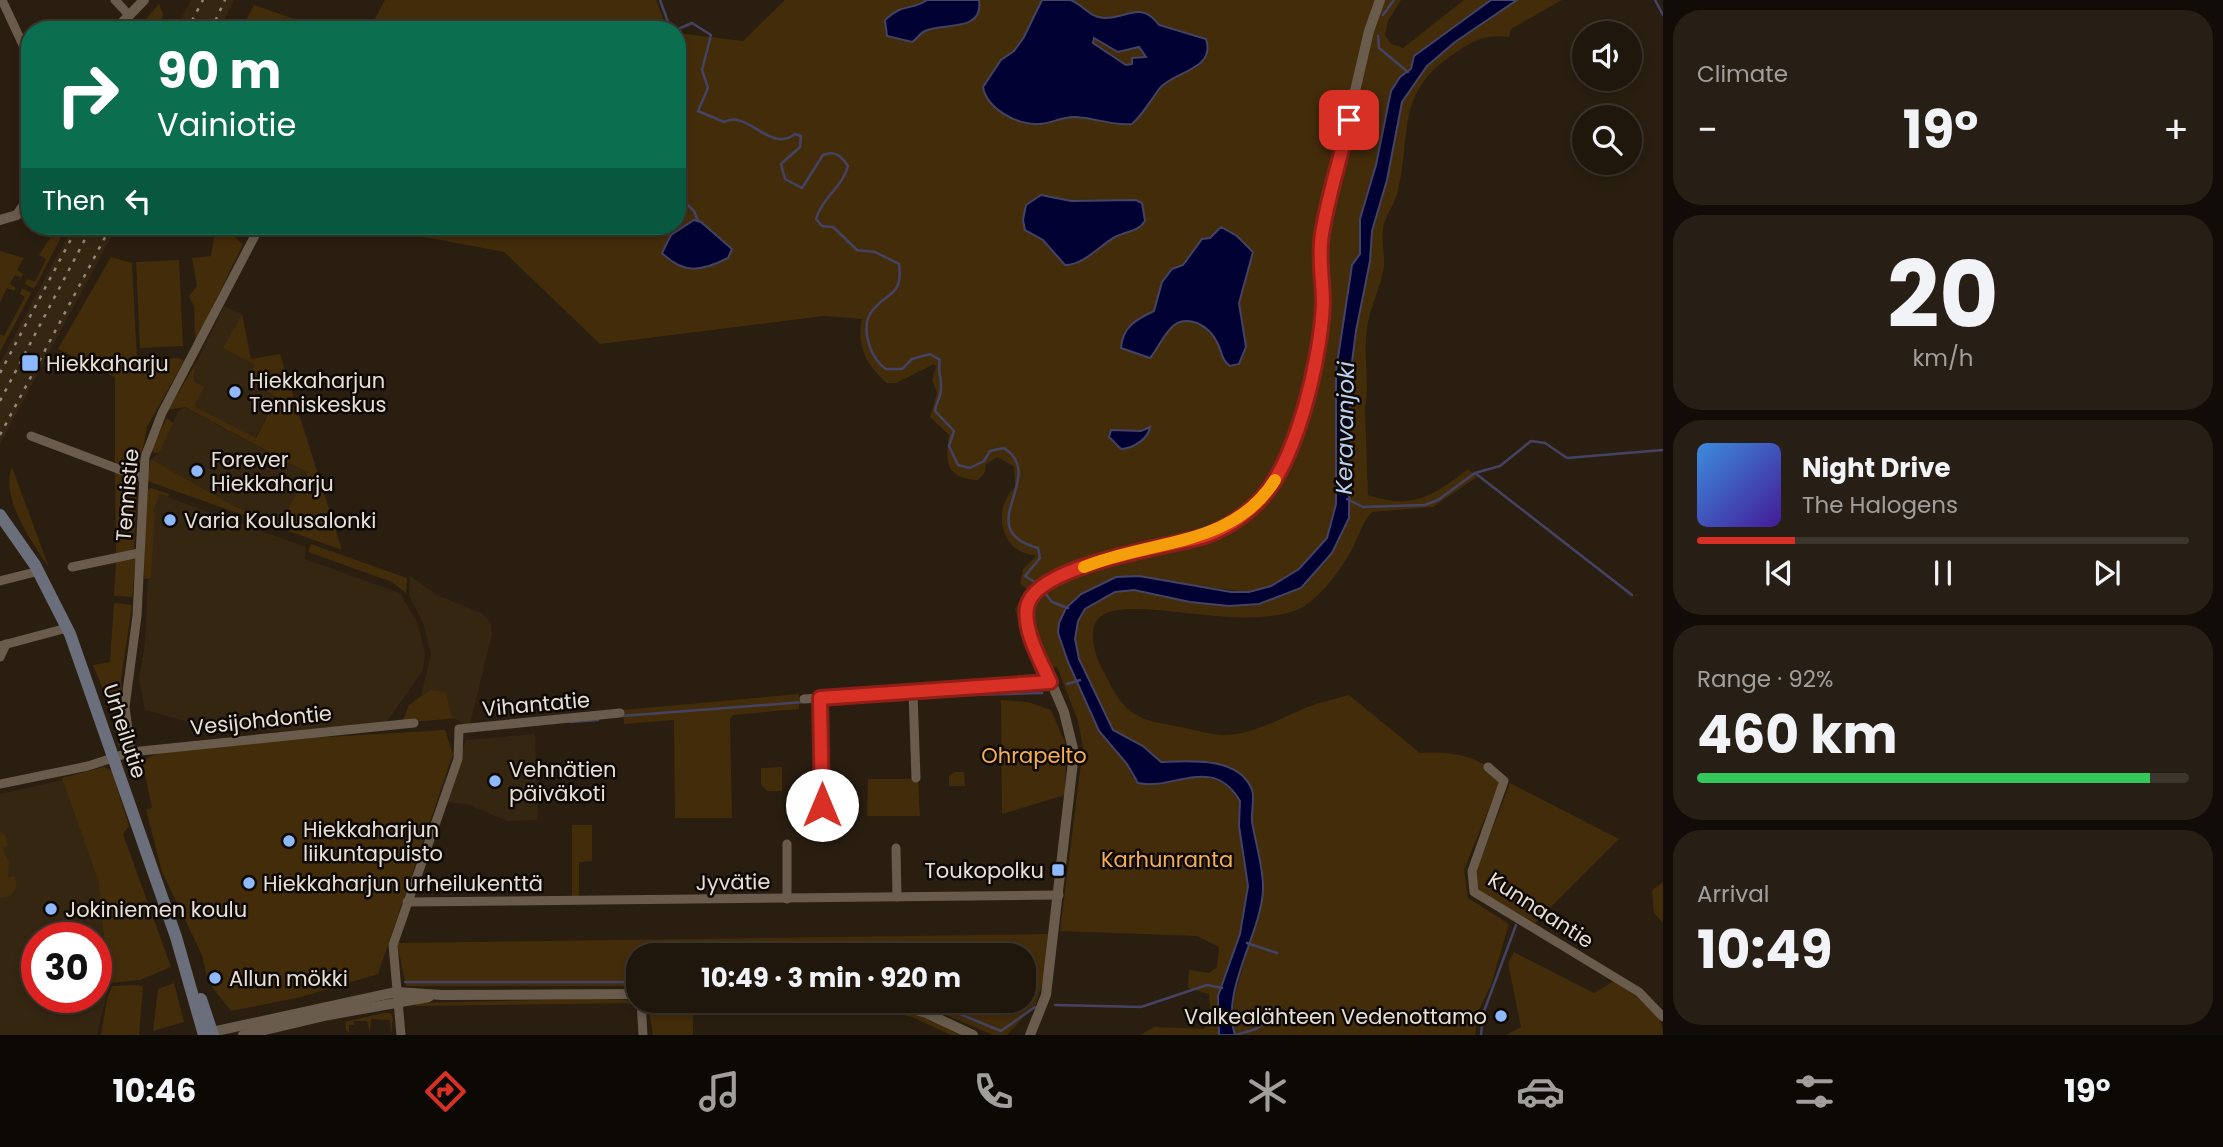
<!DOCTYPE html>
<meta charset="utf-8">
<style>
body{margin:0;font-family:Poppins,sans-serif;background:#271f15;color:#f1f3f6;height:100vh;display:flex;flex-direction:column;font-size:26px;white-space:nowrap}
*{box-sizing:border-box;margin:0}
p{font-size:23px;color:#a19f9d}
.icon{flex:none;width:38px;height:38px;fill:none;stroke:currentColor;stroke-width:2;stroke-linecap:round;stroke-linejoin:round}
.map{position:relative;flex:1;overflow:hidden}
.panel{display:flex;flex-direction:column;gap:10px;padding:10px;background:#110c07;width:560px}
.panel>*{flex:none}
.top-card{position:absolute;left:21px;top:21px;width:665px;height:214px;border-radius:28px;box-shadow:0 4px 10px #0003,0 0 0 2px #3c352d;background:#0b6e4f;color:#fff;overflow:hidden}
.controls{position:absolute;left:1572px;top:21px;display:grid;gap:14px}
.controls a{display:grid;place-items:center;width:70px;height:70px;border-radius:50%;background:#1f160c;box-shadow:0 4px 10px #0003,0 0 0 2px #3c352d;font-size:35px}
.speed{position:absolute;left:21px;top:922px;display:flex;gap:14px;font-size:35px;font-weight:700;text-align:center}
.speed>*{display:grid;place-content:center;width:91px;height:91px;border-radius:50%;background:#1f160c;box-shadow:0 4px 10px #0003,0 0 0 2px #3c352d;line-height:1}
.speed .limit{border:10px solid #d22;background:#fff;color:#111}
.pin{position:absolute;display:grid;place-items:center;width:60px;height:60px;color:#fff;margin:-30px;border-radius:14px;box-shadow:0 4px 10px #0006}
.me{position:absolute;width:77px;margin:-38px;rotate:0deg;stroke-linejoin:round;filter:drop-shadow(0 0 5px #0008)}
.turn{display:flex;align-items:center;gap:24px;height:147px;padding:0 21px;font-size:32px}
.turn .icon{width:91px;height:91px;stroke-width:2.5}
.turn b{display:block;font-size:49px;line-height:60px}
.then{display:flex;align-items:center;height:66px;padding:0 21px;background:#0003;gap:14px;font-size:26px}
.big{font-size:52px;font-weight:700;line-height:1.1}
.panel .tile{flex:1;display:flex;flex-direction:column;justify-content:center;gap:10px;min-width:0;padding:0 24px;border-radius:28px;background:#271f15}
.panel .dial{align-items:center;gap:0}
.dial b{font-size:91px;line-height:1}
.song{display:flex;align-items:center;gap:21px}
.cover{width:84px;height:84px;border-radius:10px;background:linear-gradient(135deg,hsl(210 70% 55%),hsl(260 70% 35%))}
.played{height:7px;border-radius:4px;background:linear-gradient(90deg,#d93025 20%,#3c352d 20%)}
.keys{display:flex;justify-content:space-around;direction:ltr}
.heat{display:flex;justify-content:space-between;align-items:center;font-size:38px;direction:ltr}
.charge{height:10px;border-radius:5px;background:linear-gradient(90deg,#34c759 92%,#3c352d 0)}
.trip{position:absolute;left:626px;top:943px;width:410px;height:70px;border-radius:28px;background:#1f160c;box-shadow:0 4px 10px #0003,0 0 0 2px #3c352d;font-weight:700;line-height:70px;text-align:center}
.tab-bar{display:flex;height:112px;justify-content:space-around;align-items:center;background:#0c0905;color:#a19f9d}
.tab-bar .icon{width:49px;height:49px}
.tab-bar .on{color:#d93025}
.tab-bar b{font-size:32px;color:#f1f3f6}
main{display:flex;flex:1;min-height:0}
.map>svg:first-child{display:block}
.built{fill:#352612;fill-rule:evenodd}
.green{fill:#432c0a}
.water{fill:#000032;stroke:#454363;stroke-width:2;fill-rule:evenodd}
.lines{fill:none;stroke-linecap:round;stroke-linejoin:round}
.stream{stroke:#454363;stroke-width:2.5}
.minor{stroke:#695c4c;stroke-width:9}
.tertiary{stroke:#695c4c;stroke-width:10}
.secondary{stroke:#6a6f7b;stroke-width:12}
.rail{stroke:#92897e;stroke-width:2.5;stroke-dasharray:3.5 7;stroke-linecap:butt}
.route-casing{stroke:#8d1f18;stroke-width:18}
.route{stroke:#d93025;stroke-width:12}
.slow{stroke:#f59e0b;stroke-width:12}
.poi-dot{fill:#8eb9fc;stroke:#0e0905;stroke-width:2.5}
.labels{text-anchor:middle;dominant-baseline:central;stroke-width:5;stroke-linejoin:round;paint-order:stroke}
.poi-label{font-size:21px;fill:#e6dfd6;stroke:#0e0905;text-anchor:start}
.street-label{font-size:21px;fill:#e6dfd6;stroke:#0e0905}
.park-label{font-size:21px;fill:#f5af50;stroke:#0e0905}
.water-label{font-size:23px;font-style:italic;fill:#bbd1f4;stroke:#0e0905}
</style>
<main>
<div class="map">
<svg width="1663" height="1035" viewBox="0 0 1663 1035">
<rect width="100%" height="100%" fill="#291e10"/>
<g class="built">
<path d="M191 0H234L219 30H175Z"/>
<path d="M73 226H117L0 444V363Z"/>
<path d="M224 306 242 314 224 348 255 365 278 396 255 438 194 406 195 365Z"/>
<path d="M184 407 308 473 281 521 236 507 151 459 160 452 178 411Z"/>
<path d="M159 494 306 547 305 559 400 593 418 624 425 654 423 670 386 723 283 731 213 729 145 710 139 679 145 643 151 511Z"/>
<path d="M410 576 437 595 483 614 491 624 492 634 470 724H464L451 716 430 690 421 696 431 654 423 623 409 595Z"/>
<path d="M535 734 538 820 507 821 467 804 444 802 466 740Z"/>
<path d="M63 780 98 880 110 980 97 1035H0V794ZM37 938H96V998H37Z"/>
</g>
<g class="green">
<path d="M385 0H656L668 30H369Z"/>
<path d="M785 0H1401L1388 21 1385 35 1390 43 1403 48 1464 0H1491L1414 56 1411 69 1400 77 1391 92 1376 165 1360 219V254L1352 265 1336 371V504L1327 538 1299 569 1271 586 1249 592 1116 577 1058 633 1099 731 1127 764 1132 777 1147 785C1180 779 1219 765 1240 801L1239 826 1248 886 1240 934 1218 996 1219 1035H1140L1154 1027 1204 1029 1210 1008 1209 994 1188 988 1189 970 1209 973 1217 967 1219 947 1197 936 1060 931 1083 747 1078 721 1057 667 1035 672 1015 609 1027 589 1020 584 1023 569 1036 556C1029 554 1021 553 1015 548 997 532 998 503 1015 487L1014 467 998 457 986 464 984 474 978 480C945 478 945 462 949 435L930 417 937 393 932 380 936 366 934 364 896 383H887C867 366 856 346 862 319L824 316 600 344 504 252 393 231 387 226H677V33L743 41Z"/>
<path d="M1517 0H1562L1511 29 1509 37C1486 34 1474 40 1455 53 1393 94 1413 134 1397 194 1394 206 1384 217 1383 229 1381 241 1385 254 1384 266 1381 287 1370 307 1367 328 1363 355 1370 385 1365 408L1368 495C1413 510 1433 496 1468 469L1477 477 1433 507 1372 512C1360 525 1357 543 1347 558 1338 573 1324 591 1310 602 1261 642 1124 588 1098 619 1086 633 1097 660 1105 674 1124 713 1133 719 1176 726 1192 729 1212 736 1228 735 1256 733 1283 717 1308 707 1321 702 1335 699 1349 695L1420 753C1446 751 1485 754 1500 781L1464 870 1468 898 1509 924 1491 985 1478 1012 1475 1035H1235L1232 1026 1234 999 1252 934 1255 841 1251 810 1252 791 1242 775 1211 761 1161 762 1143 746 1113 730 1079 659 1074 639 1077 621 1085 609 1115 592 1134 590 1190 602 1229 606 1259 604 1332 553 1349 518 1350 377 1356 331 1370 261 1372 231 1387 180 1402 102 1427 66 1455 42Z"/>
<path d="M159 4 163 14 160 30H136Z"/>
<path d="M254 5 326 30H241Z"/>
<path d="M58 226H67L34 289 25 284 27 279 35 282 46 259 39 255Z"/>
<path d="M213 226 225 229 243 244 195 343 194 306 189 296 197 286 192 258 211 256 215 230 125 234 127 230Z"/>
<path d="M0 251 24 258 17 270 23 274 21 278 15 275 10 284 16 288 14 291 7 288 0 302Z"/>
<path d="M111 257 132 263 137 361 179 358 184 361 147 427 139 469 135 471 115 465V377L58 349Z"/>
<path d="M179 260 183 346 140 348 136 262Z"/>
<path d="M22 288 31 293 0 352V334L4 336 25 297 20 294Z"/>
<path d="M242 314 251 359 280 354 342 550 147 481 151 459 236 507 281 521 308 473 185 407 168 410 195 365 194 381 204 387 194 406 256 438 277 397 247 380 255 365 223 348Z"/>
<path d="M167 418 173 423 160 452 154 453 151 449Z"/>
<path d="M12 467 49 568C32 541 0 499 12 467Z"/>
<path d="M115 470 135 479 137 483 134 548 132 551 116 553Z"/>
<path d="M151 488 169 494 168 497 159 494 153 512 155 514 151 578 144 579 145 500 147 490Z"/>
<path d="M311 544 407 578 406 593 392 582 308 552Z"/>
<path d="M136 559 132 597 114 596 116 561Z"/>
<path d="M114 603 132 605 121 679 122 692 117 708 110 706 93 665 110 662Z"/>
<path d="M430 690 446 693 451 716 457 718 402 723 409 705Z"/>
<path d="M799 694V709L733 715 730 719 732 818H675L674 720 624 724 623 710Z"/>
<path d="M1001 700 1028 702 1051 710 1066 745 1065 795 1002 814Z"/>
<path d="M113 715 120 718 125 747 118 745Z"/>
<path d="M445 730 453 754 378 974 301 997 231 1011 208 982 202 955 162 872 146 810 152 808 142 760 165 751 310 738Z"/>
<path d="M104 767 112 771 129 826 123 834 171 967 140 980 109 983 98 880 62 778Z"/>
<path d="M782 767V791H767L761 785V768Z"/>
<path d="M955 772H964L965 786H949V776Z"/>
<path d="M868 779H918L920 816H867Z"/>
<path d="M1510 783 1619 839 1535 923 1480 892 1474 877Z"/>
<path d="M572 825H592V861L579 862V896H572Z"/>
<path d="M0 832 5 835 8 846 2 847 9 862 8 877 15 876 17 886 10 896 0 898Z"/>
<path d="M1663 882V923L1654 913 1652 890Z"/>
<path d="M1048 934 1044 978 1036 1004 1007 1035H993L913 1001H1024V956H639V986H406L397 943Z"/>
<path d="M1514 952 1594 993 1614 981C1634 993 1663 1009 1663 1035H1506L1521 1027 1508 963Z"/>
<path d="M174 983 184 1022 153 1031 158 989Z"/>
<path d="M134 985 143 986 139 1035H101L107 998 112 986Z"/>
<path d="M587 999 626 1000 634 1003 416 1006 415 1003Z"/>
<path d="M756 1001H867C901 1005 931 1021 961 1035H951L914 1018 867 1005Z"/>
<path d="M656 1007 693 1008V1035H653L649 1011Z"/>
<path d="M383 1013H390L393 1018 391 1035 390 1020 371 1019 370 1033 367 1021H354V1025H349V1033L346 1030 345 1022Z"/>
</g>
<g class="water">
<path d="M927 0H979C984 33 943 22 925 31 920 33 917 39 912 42L887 36 885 20C902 3 911 11 927 0Z"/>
<path d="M1042 0C1050 0 1062 0 1070 0 1082 3 1089 18 1104 18 1126 19 1141 0 1159 25L1206 39C1216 70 1174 71 1160 88 1150 101 1144 113 1132 124 1113 126 1095 118 1076 117 1062 116 1051 124 1039 124 1017 125 987 109 983 87L1001 60 1014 51 1024 37ZM1094 38 1118 52 1139 47 1146 57 1132 58V64L1126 65 1093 43Z"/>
<path d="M1491 0H1517L1455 42 1427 66 1402 102 1387 180 1372 231 1370 261 1356 331 1350 377 1349 518 1332 553 1301 588 1259 604 1229 606 1190 602 1134 590 1115 592 1085 609 1078 621 1075 639 1079 659 1113 730 1143 746 1161 762C1189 761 1239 756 1252 790 1255 798 1251 812 1252 821 1255 843 1264 868 1263 890 1261 934 1220 992 1235 1035H1219L1218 996 1240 934 1248 886 1239 826 1240 801C1213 754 1173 791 1138 783L1127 764 1099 731 1068 662 1058 633 1059 623 1066 608 1081 594 1116 577 1139 576 1231 592H1249L1271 586 1299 569 1327 538 1336 504V371L1352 265 1360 254V219L1376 165 1391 91 1400 77 1411 69 1414 56Z"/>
<path d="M1041 195 1071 201 1136 200 1142 203 1145 221C1138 232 1126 231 1115 237 1099 246 1084 265 1065 265L1043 240 1025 230 1023 220 1026 205Z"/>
<path d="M694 220 701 222 732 249 728 258C702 271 684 275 662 253L671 235Z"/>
<path d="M1221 227 1237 236 1253 252 1239 303 1246 347 1239 364 1230 366C1221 360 1222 351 1217 342 1213 334 1206 327 1197 323 1170 313 1164 341 1150 358L1121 348C1122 327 1137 319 1154 311L1162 282 1172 269 1183 265 1202 239 1210 238Z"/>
<path d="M1150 427C1148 439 1134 448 1121 449L1109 437 1111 430 1141 431Z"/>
</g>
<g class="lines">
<g class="stream">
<path d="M660 0 668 22 676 30 692 23 711 35 702 70 708 88 698 111 724 122C748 109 770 154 795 134L801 136 800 147 781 164 785 179 802 188 823 155C835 150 841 156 848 166 843 186 822 198 816 219L822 226 833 227 857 250 875 252 899 264C904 298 884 292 870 314 861 331 871 359 886 369H902L912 359 930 354 940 360C937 372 942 377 941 388 941 398 936 402 935 411L954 431 949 446 958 465 970 468 984 461 990 451 1004 448C1049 477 969 529 1038 548L1040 558 1025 576 1042 587"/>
<path d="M1655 0 1663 15"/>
<path d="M1383 15 1394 0"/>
<path d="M1378 36 1379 48 1408 72"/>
<path d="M677 195 694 211 698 221"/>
<path d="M1475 473 1632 595"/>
<path d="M1347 499 1363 507 1425 505 1438 500 1475 473 1500 466 1531 441 1545 443 1567 458 1663 450"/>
<path d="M1045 593 1052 602 1068 608"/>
<path d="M1067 684 1080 680"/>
<path d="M938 696 1042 693"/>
<path d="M925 697 932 696"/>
<path d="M892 698H905"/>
<path d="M832 702 881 699"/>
<path d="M622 716 804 702"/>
<path d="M570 722 598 720"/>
<path d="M1247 943 1277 953"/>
<path d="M405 982H639"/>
<path d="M928 1001 1001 1031 1035 1007"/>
<path d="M1055 1005 1141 1007 1207 985 1222 988"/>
<path d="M1236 1035 1256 1029 1279 1012"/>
<path d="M1481 1035 1483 1014 1516 925"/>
</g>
<g class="minor">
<path d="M2 0 30 60"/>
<path d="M115 0 129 15"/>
<path d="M31 436 142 478"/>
<path d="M72 567 139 553"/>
<path d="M0 581 39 571"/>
<path d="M0 646 67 628"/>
<path d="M0 657 6 644"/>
<path d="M913 693 916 778"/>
<path d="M820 698 822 805"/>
<path d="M804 699 1050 682"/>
<path d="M131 752 125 707 137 616 145 457 162 413 260 226"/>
<path d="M1488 767 1504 781 1472 871 1474 892 1639 992 1663 1017"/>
<path d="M0 784 88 766 131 752 414 723"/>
<path d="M787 844V899"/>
<path d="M896 848 897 897"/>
<path d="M407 902 1059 895"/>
<path d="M641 1001 643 1035"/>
<path d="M401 1035 393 945 458 759 459 729 620 713"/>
</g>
<g class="tertiary">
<path d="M115 30 144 0"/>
<path d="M0 220 17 215 30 196"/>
<path d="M887 1001 926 1013 973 1035"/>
<path d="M212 1032 396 992 442 995 639 994"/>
<path d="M243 1035 329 1015 429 997"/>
<path d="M1030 1035 1046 995 1074 753 1064 712 1032 637 1027 615 1029 600 1051 582 1110 557 1219 530 1259 500 1281 471 1295 435 1315 355 1323 301 1322 233 1369 31 1380 0"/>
</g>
<g class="secondary">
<path d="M0 515 35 565 70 634 176 937 204 1035"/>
<path d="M201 999 213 1035"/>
</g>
<g class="rail">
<path d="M187 30 203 0"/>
<path d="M211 30 225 0"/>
<path d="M0 373 78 226"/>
<path d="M0 401 92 226"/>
<path d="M0 435 111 226"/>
</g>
</g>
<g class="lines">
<defs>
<path id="route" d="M822 805 820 698 1050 682C1041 661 1023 631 1027 607 1035 564 1170 547 1205 536 1225 529 1243 517 1258 502 1297 463 1321 357 1323 303 1323 280 1318 257 1322 234 1328 195 1341 158 1349 120"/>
</defs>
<use href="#route" class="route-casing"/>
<use href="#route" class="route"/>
<path class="slow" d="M1084 567C1151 539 1232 548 1275 480"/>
</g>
<g class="poi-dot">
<rect x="21" y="354" width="18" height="18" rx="3.5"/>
<circle cx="235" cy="392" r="7"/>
<circle cx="197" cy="471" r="7"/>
<circle cx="170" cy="520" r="7"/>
<circle cx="495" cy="781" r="7"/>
<circle cx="289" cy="841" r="7"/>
<rect x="1051" y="863" width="14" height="14" rx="3.5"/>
<circle cx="249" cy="883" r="7"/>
<circle cx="51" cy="909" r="7"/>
<circle cx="215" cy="978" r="7"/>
<circle cx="1501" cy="1016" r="7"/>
</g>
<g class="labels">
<g class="poi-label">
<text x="46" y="363">Hiekkaharju</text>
<text x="249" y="380">Hiekkaharjun<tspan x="249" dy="24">Tenniskeskus</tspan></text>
<text x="211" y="459">Forever<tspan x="211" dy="24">Hiekkaharju</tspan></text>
<text x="184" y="520">Varia Koulusalonki</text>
<text x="509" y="769">Vehnätien<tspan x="509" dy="24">päiväkoti</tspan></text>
<text x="303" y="829">Hiekkaharjun<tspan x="303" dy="24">liikuntapuisto</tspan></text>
<text x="1044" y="870" text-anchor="end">Toukopolku</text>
<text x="263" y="883">Hiekkaharjun urheilukenttä</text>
<text x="65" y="909">Jokiniemen koulu</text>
<text x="229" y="978">Allun mökki</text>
<text x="1487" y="1016" text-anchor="end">Valkealähteen Vedenottamo</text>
</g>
<g class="street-label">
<text transform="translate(127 495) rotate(-85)">Tennistie</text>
<text transform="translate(536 704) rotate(-5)">Vihantatie</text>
<text transform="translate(261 720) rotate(-6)">Vesijohdontie</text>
<text transform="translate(125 731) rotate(72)">Urheilutie</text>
<text transform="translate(733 882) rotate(-1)">Jyvätie</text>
<text transform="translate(1541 910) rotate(33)">Kunnaantie</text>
</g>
<g class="park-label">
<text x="1034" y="755">Ohrapelto</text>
<text x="1167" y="859">Karhunranta</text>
</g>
<g class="water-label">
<text transform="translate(1345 428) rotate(-89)">Keravanjoki</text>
</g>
</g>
</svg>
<div class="controls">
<a><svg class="icon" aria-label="sound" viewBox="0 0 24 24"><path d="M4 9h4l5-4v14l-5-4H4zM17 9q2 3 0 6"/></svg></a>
<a><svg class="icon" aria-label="search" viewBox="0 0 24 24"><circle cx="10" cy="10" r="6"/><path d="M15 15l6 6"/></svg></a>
</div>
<div class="speed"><div class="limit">30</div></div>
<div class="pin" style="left:1349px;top:120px;background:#d93025"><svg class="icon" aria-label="arrive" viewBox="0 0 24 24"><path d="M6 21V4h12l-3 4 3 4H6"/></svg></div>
<svg class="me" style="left:822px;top:805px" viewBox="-20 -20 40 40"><circle r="19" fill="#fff"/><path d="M0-13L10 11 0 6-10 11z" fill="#d93025"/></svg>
<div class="trip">10:49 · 3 min · 920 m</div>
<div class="top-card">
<div class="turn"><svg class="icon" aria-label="right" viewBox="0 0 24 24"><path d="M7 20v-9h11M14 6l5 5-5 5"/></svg><div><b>90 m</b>Vainiotie</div></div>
<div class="then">Then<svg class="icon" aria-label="left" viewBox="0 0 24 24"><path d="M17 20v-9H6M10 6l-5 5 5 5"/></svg></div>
</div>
</div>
<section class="panel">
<div class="tile"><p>Climate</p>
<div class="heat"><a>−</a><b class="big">19°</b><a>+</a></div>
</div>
<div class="tile dial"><b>20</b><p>km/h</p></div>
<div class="tile">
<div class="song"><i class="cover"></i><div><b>Night Drive</b><p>The Halogens</p></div></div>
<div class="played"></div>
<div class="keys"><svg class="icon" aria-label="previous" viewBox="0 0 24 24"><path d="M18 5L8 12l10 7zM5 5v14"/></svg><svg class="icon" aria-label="pause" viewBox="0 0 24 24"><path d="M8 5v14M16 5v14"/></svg><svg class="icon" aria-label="next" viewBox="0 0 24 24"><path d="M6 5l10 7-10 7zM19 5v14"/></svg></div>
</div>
<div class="tile"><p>Range · 92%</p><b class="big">460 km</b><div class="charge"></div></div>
<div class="tile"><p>Arrival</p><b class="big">10:49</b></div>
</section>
</main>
<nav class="tab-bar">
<b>10:46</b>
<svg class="icon on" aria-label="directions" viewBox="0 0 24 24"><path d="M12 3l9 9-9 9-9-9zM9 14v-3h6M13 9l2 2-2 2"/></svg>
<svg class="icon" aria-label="music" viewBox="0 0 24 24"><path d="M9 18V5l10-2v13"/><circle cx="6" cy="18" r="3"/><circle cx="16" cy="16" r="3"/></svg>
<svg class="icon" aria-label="phone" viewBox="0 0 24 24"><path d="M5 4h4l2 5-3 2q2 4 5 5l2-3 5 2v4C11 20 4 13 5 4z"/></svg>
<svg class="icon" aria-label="climate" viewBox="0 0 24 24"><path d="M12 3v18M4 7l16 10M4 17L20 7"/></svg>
<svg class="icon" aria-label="car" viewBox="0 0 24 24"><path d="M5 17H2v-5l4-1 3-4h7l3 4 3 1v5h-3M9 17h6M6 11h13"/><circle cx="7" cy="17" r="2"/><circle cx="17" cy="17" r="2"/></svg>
<svg class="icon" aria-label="filters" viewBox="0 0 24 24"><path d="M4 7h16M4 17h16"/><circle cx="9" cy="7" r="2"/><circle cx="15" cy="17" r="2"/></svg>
<b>19°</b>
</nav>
